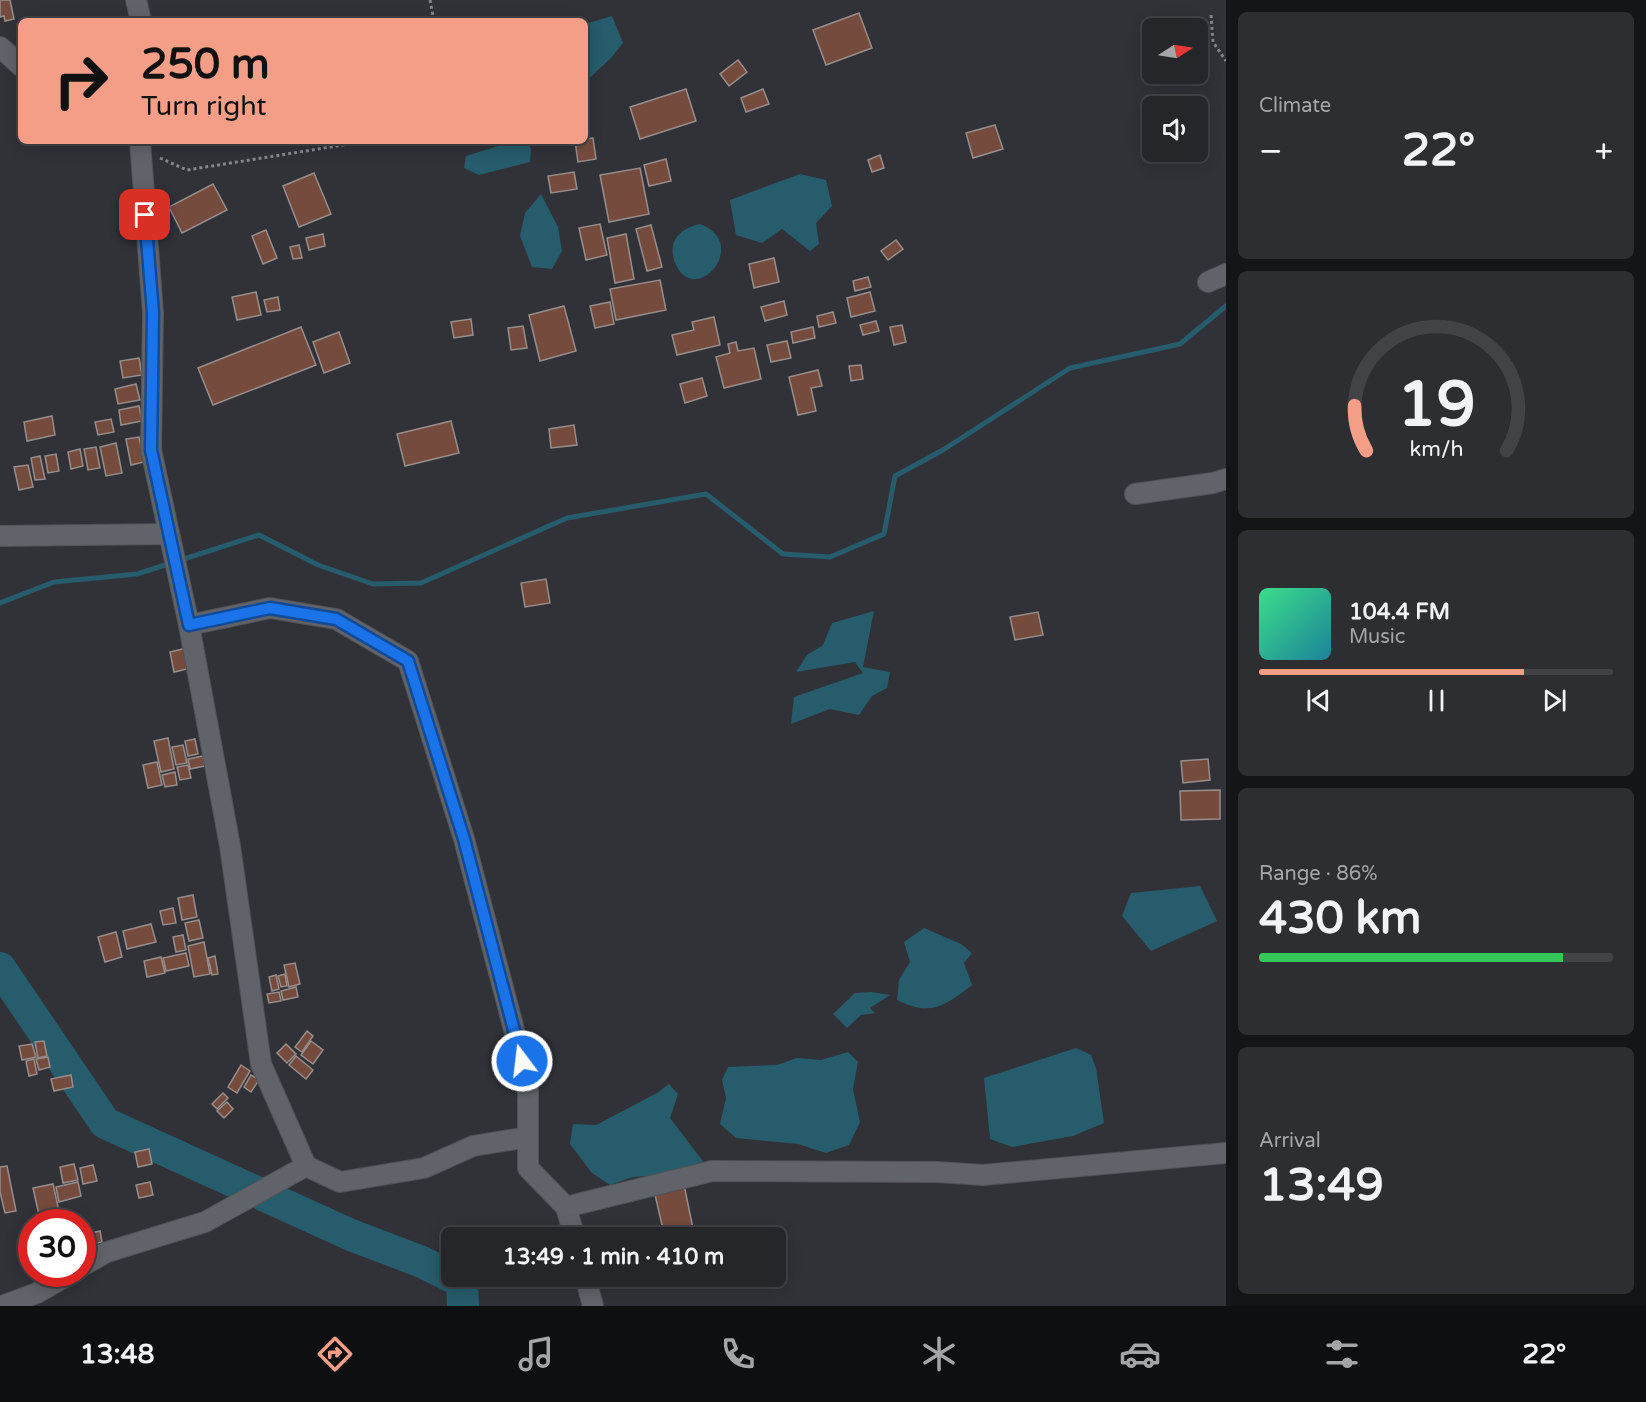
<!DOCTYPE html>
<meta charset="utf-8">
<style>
body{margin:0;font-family:"Varela Round",sans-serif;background:#2c2e32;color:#f1f3f6;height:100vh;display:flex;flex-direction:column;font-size:22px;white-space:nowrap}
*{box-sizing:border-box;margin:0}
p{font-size:20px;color:#a3a5a8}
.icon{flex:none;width:33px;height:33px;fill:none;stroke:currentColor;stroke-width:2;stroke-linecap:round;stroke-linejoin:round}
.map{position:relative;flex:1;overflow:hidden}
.sheet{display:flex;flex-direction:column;gap:12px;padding:12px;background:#141517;width:420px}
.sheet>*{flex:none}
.hud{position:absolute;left:18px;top:18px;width:570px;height:126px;border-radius:9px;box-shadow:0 3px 15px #0003,0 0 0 2px #414347;background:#f49e87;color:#111;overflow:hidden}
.needle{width:39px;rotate:78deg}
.controls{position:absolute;left:1142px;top:18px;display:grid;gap:12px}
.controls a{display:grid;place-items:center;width:66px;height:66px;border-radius:9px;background:#24262a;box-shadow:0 3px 15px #0003,0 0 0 2px #414347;font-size:30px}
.speed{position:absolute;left:18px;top:1209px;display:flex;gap:12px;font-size:30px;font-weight:700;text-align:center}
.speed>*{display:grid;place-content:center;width:78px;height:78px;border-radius:50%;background:#24262a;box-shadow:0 3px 15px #0003,0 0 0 2px #414347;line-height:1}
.speed .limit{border:9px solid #d22;background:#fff;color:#111}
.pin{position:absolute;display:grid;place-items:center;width:51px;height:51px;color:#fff;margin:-26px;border-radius:12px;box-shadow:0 3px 9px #0006}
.me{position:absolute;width:66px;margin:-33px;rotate:345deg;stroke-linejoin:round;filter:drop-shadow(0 0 4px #0008)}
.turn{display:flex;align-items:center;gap:21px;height:126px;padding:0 24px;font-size:27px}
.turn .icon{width:78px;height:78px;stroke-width:2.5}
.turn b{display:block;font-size:42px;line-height:51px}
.big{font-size:45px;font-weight:800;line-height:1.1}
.sheet .card{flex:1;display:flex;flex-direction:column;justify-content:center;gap:9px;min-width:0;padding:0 21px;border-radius:9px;background:#2c2e32}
.sheet .dial{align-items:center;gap:0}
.dial svg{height:156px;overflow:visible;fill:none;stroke:#414347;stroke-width:7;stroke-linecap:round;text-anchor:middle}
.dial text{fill:#f1f3f6;stroke:none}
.song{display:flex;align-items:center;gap:18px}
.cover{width:72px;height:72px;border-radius:9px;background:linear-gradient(135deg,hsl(150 70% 55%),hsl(190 70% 35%))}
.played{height:6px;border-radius:3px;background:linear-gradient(90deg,#f49e87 75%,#414347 75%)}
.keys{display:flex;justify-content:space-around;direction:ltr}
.heat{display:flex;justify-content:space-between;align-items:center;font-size:33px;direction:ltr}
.charge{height:9px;border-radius:4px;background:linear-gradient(90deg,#34c759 86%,#414347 0)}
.trip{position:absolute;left:441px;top:1227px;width:345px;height:60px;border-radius:9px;background:#24262a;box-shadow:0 3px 15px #0003,0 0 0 2px #414347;font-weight:800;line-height:60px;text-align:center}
.tabs{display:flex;height:96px;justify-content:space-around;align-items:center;background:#0e0f11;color:#a3a5a8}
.tabs .icon{width:42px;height:42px}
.tabs .on{color:#f49e87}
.tabs b{font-size:27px;color:#f1f3f6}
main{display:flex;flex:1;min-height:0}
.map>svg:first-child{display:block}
.water{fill:#265c6b}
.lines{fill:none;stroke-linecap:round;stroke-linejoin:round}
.stream{stroke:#265c6b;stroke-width:5}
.river{stroke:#265c6b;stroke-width:32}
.building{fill:#754b3e;stroke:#978e8c;stroke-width:1.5}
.minor-casing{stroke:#505256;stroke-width:22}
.path{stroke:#85878d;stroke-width:3;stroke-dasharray:3 3;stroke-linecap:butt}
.minor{stroke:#606369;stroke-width:20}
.route-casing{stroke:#114b97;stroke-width:15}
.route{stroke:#1a73e8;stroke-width:10}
</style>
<main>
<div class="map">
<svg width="1226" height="1306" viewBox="0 0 1226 1306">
<rect width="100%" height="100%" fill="#303238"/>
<g class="water">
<path d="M612 16 623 43 611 58 585 82V24Z"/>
<path d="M514 141H527L531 149 530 162 479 175 464 168 466 156Z"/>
<path d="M800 174 826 180 832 206 816 223 819 244 810 251 782 229 762 243 736 235 730 200Z"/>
<path d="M541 194 558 227 562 251 552 269 532 267 520 236 525 213Z"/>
<path d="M700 224C753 244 692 312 674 260 668 240 681 228 700 224Z"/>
<path d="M874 611 863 667 890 672 887 688 872 696 859 715 830 709 791 724 794 697 863 673 855 662 796 672 807 655 823 645 832 623Z"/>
<path d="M1200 886 1217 921 1151 951 1122 916 1131 893Z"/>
<path d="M924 928 961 944 972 953 964 963 972 985C945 1006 931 1017 897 1000L899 980 910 962 904 942Z"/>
<path d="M871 992 890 995 870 1008 875 1013 861 1015 847 1028 833 1014 855 993Z"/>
<path d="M1076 1048 1091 1055 1096 1068 1104 1123 1073 1136 1012 1147 990 1139 984 1078Z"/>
<path d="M848 1052 858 1062 853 1089 860 1122 849 1145 826 1153 798 1144 736 1138 720 1124 726 1098 722 1080 728 1067 777 1065 797 1058 821 1060Z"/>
<path d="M669 1084 678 1094 670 1118 705 1164 677 1174 633 1177 610 1185 592 1173 570 1144 573 1124 596 1125 657 1093Z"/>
</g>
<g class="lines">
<path class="stream" d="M0 603 54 582 137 574 259 535 318 565 373 584 421 583 567 518 706 494 783 554 830 557 884 534 895 476 943 450 1070 368 1180 344 1226 306"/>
<path class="river" d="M0 968 105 1123 351 1235 422 1262 462 1282 463 1306"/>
</g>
<g class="building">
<path d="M0 0H10L14 19 5 21 4 16 0 17Z"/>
<path d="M859 13 872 48 826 65 813 30Z"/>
<path d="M738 60 747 72 729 86 720 74Z"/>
<path d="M686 89 696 121 640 139 630 107Z"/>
<path d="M763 89 769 104 746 112 741 98Z"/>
<path d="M995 125 1003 149 973 158 966 133Z"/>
<path d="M593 138 596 159 578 162 575 141H585V139Z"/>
<path d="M880 155 884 168 872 172 868 160Z"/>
<path d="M666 159 671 181 649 186 644 165Z"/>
<path d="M640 168 649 214 609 222 600 175Z"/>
<path d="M574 172 577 189 551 193 548 176Z"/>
<path d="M314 173 331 214 299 227 283 186Z"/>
<path d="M213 184 227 210 182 233 169 207Z"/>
<path d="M600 224 607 255 586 260 579 228Z"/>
<path d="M651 225 662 267 647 271 636 229Z"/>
<path d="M266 230 277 258 263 264 252 236Z"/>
<path d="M323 234 325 246 309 250 306 238Z"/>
<path d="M626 234 634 279 615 283 607 238Z"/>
<path d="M896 240 903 249 888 260 881 251Z"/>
<path d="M299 245 302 258 293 259 290 247Z"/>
<path d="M774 258 779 282 754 288 749 264Z"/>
<path d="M868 277 871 287 855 291 853 281Z"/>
<path d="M660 280 666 310 616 320 610 289Z"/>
<path d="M256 292 261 315 237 320 232 297Z"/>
<path d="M870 292 875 311 851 317 847 298Z"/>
<path d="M278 297 280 310 267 312 264 300Z"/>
<path d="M784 301 787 315 765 321 761 307Z"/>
<path d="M610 302 614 324 595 328 590 306Z"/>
<path d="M564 306 576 351 540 361 529 315Z"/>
<path d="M833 312 836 323 819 327 817 316Z"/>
<path d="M714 317 720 345 677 355 672 335 694 330 692 322Z"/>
<path d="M471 319 473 335 454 338 451 322Z"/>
<path d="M876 321 879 331 863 335 860 325Z"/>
<path d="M902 325 906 342 894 345 890 327Z"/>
<path d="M523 326 527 348 511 350 508 328Z"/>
<path d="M301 327 316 365 213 405 198 368Z"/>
<path d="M813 327 815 338 793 343 791 332Z"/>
<path d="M339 332 350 363 324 373 313 342Z"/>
<path d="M787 341 791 358 771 362 767 345Z"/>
<path d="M736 342 738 351 754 348 761 379 724 388 716 357 730 353 728 344Z"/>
<path d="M139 358 142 375 123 378 120 361Z"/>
<path d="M861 365 863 379 851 381 849 366Z"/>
<path d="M818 370 822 386 811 388 816 411 798 415 789 377Z"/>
<path d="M702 378 707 396 685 403 680 384Z"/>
<path d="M136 384 140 400 118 404 115 389Z"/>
<path d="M139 406 142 421 121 425 119 410Z"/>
<path d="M52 416 55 435 27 441 24 422Z"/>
<path d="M111 419 114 432 98 435 95 422Z"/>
<path d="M451 421 459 453 405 466 397 434Z"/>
<path d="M574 425 577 445 551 448 549 429Z"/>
<path d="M139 437 144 462 131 465 126 439Z"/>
<path d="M116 443 122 473 106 476 100 447Z"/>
<path d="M96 447 100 468 88 470 84 449Z"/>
<path d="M80 449 83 466 71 469 68 452Z"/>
<path d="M56 454 59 471 48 473 45 456Z"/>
<path d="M40 456 45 479 35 480 31 458Z"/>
<path d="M28 465 33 487 19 490 14 467Z"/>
<path d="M546 579 550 603 525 607 521 583Z"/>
<path d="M1038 612 1043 635 1015 640 1010 617Z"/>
<path d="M191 647 196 667 174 672 170 652Z"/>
<path d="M168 738 174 769 161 772 154 741Z"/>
<path d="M195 739 198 754 188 756 185 741Z"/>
<path d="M183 745 187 763 176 765 172 747Z"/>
<path d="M203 756 205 766 190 769 188 759Z"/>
<path d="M1208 759 1210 780 1183 783 1181 761Z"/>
<path d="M157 762 162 785 148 788 143 765Z"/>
<path d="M188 765 191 778 180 780 177 767Z"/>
<path d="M175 772 177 785 165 787 162 775Z"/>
<path d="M1220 790V819L1181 820 1180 791Z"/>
<path d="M193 895 197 917 182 920 178 898Z"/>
<path d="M173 908 176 923 163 925 160 911Z"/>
<path d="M199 920 203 938 189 941 185 923Z"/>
<path d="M151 924 156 942 127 949 123 931Z"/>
<path d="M116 932 122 957 105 962 98 937Z"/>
<path d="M183 935 186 950 176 952 173 937Z"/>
<path d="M204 942 210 974 194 977 188 946Z"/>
<path d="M186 953 189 966 166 971 163 958Z"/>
<path d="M215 956 218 974 212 975 208 958Z"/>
<path d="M161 957 165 973 147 977 144 961Z"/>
<path d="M295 963 300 984 289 987 284 965Z"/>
<path d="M285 974 287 986 281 987 278 976Z"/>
<path d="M276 975 279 989 272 991 269 977Z"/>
<path d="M296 987 298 997 283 1000 281 991Z"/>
<path d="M279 992 281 1001 269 1003 267 994Z"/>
<path d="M307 1031 313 1036 302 1052 295 1047Z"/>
<path d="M44 1041 47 1056 38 1058 35 1042Z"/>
<path d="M311 1041 323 1050 313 1064 301 1055Z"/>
<path d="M32 1044 36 1057 22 1060 19 1046Z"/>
<path d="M286 1044 296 1054 287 1063 277 1053Z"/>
<path d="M296 1056 313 1070 306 1079 289 1065Z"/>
<path d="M48 1057 50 1067 39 1070 36 1059Z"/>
<path d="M34 1059 37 1074 29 1076 26 1061Z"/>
<path d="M241 1065 250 1071 237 1093 228 1087Z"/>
<path d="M71 1075 73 1087 54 1091 51 1079Z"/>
<path d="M251 1075 259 1080 251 1092 244 1087Z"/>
<path d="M223 1093 228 1098 217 1109 212 1104Z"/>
<path d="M227 1102 233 1109 224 1118 217 1111Z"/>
<path d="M149 1149 152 1164 138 1167 135 1152Z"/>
<path d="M74 1164 78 1180 63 1183 60 1167Z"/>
<path d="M93 1165 97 1181 83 1184 80 1168Z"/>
<path d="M7 1166 16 1211 5 1213 0 1192V1167Z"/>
<path d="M683 1180 695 1238H665L653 1186Z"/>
<path d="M78 1182 81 1196 59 1202 56 1187Z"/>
<path d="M150 1182 153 1195 139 1198 136 1185Z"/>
<path d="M53 1184 59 1211 39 1215 33 1188Z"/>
<path d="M100 1231 102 1242 84 1246 82 1235Z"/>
</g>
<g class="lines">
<defs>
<g id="minor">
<path d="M136 0 141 21"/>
<path d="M0 47 21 66"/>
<path d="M140 141 153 313 151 450 189 625 230 846 261 1064 306 1166"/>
<path d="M1208 282 1226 274"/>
<path d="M1135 494 1213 483 1226 479"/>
<path d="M0 536 169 534"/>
<path d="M189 625 270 608 336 619 408 661 464 839 528 1083V1168L566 1207 575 1238"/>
<path d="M566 1207 712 1171 937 1172 983 1175 1226 1153"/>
<path d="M82 1266 107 1252 205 1222 306 1166 340 1182 424 1168 473 1146 528 1137"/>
<path d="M585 1276 593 1306"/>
<path d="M2 1306 37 1293 70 1274"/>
</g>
</defs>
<use href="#minor" class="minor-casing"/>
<g class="path">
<path d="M430 0 434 21"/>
<path d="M1211 15 1213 42 1226 61"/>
<path d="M160 158 187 170 368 141"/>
</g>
<use href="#minor" class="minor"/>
</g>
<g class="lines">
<defs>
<path id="route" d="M145 215 153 313 151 450 189 625 270 608 336 619 408 661 464 839 522 1061"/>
</defs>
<use href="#route" class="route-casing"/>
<use href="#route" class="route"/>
</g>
</svg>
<div class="controls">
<a><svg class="needle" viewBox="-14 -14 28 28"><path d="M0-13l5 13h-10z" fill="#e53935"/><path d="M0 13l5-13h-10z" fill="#a3a5a8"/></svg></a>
<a><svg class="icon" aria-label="sound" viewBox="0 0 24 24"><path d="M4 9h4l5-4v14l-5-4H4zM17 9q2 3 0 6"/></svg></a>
</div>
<div class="speed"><div class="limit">30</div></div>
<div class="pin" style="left:145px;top:215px;background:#d93025"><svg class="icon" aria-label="arrive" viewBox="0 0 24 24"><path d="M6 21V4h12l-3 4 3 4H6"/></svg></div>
<svg class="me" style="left:522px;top:1061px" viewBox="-20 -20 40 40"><circle r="17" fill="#1a73e8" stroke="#fff" stroke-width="3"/><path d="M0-11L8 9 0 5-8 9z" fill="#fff"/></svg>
<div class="trip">13:49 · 1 min · 410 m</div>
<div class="hud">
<div class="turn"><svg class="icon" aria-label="right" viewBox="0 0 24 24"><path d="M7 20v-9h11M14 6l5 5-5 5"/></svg><div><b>250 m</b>Turn right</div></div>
</div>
</div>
<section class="sheet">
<div class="card"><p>Climate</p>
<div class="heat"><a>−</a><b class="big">22°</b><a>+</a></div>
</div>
<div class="card dial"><svg viewBox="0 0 100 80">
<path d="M14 69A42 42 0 1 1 86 69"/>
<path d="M14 69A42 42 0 0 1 8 46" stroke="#f49e87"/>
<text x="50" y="56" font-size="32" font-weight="700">19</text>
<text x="50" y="72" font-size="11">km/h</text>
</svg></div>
<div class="card">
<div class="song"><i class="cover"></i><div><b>104.4 FM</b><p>Music</p></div></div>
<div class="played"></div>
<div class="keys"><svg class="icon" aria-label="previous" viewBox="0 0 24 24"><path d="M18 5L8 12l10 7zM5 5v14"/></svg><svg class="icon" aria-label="pause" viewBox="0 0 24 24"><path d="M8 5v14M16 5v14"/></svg><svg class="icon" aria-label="next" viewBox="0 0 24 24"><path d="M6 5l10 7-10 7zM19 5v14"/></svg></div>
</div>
<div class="card"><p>Range · 86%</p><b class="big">430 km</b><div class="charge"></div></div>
<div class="card"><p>Arrival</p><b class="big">13:49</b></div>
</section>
</main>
<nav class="tabs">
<b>13:48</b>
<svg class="icon on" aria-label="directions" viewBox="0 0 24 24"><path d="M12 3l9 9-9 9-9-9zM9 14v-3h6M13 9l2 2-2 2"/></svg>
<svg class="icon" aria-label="music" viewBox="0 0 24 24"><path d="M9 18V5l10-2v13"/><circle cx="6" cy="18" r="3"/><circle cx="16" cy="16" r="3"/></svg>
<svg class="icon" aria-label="phone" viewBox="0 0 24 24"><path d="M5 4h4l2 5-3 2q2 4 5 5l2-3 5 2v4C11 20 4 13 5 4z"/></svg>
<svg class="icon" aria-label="climate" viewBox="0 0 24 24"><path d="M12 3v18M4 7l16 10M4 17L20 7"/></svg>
<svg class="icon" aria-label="car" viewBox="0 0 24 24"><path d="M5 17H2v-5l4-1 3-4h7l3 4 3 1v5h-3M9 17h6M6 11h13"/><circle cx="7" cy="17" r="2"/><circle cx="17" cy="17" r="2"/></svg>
<svg class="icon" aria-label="filters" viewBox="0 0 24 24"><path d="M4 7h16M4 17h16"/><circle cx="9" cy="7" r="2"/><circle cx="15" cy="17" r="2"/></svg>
<b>22°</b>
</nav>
